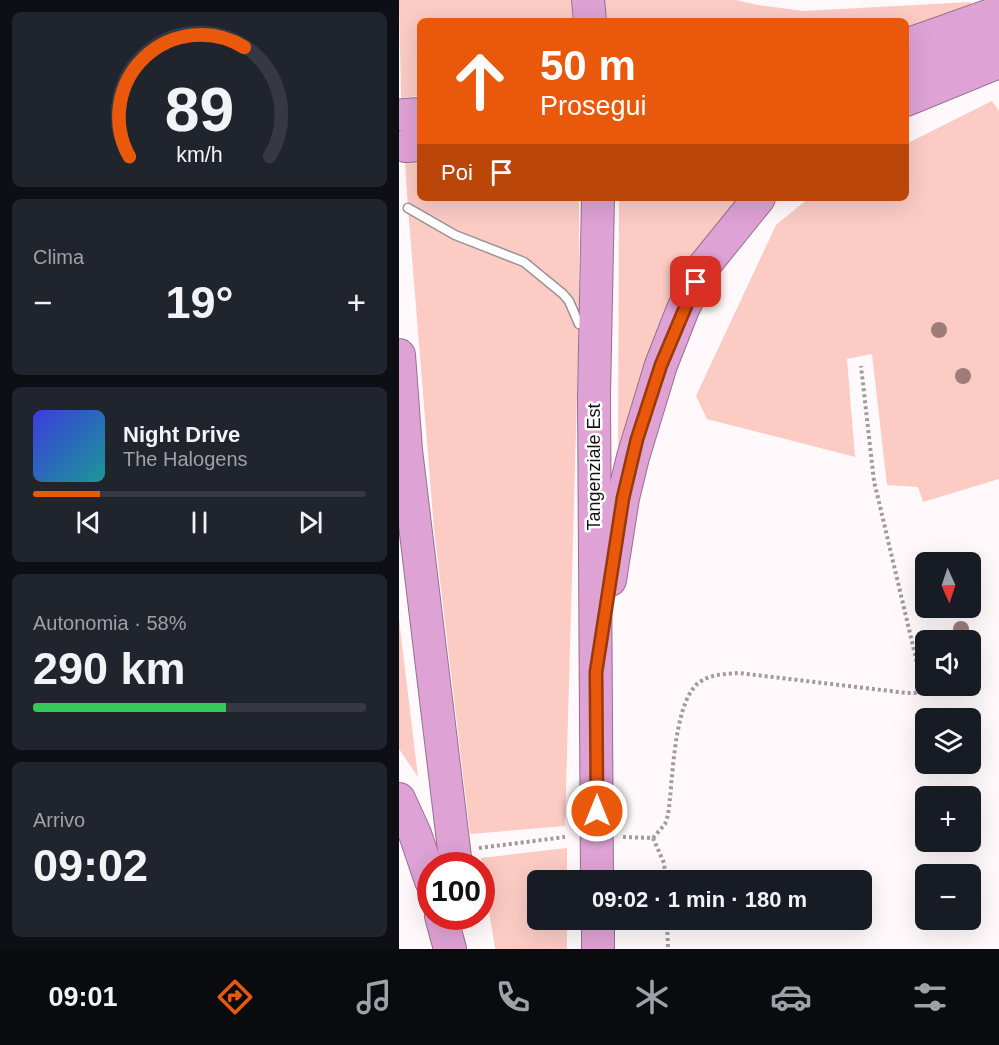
<!DOCTYPE html>
<html lang="it">
<meta charset="utf-8">
<style>
body{margin:0;font-family:Helvetica,sans-serif;background:#20242c;color:#f1f3f6;height:100vh;display:flex;flex-direction:column;font-size:22px;white-space:nowrap}
*{box-sizing:border-box;margin:0}
p{font-size:20px;color:#9ea1a6}
.icon{flex:none;width:33px;height:33px;fill:none;stroke:currentColor;stroke-width:2;stroke-linecap:round;stroke-linejoin:round}
.map{position:relative;flex:1;overflow:hidden}
.drawer{display:flex;flex-direction:column;gap:12px;padding:12px;background:#0d0f14;width:399px}
.drawer>*{flex:none}
.guide{position:absolute;left:18px;top:18px;width:492px;height:183px;border-radius:9px;box-shadow:0 6px 24px #0002;background:#ea580c;color:#fff;overflow:hidden}
.needle{width:39px;rotate:177deg}
.buttons{position:absolute;left:516px;top:552px;display:grid;gap:12px}
.buttons a{display:grid;place-items:center;width:66px;height:66px;border-radius:9px;background:#171b24;box-shadow:0 6px 24px #0002;font-size:30px}
.speed{position:absolute;left:18px;top:852px;display:flex;gap:12px;font-size:30px;font-weight:700;text-align:center}
.speed>*{display:grid;place-content:center;width:78px;height:78px;border-radius:50%;background:#171b24;box-shadow:0 6px 24px #0002;line-height:1}
.speed .limit{border:9px solid #d22;background:#fff;color:#111}
.pin{position:absolute;display:grid;place-items:center;width:51px;height:51px;color:#fff;margin:-26px;border-radius:12px;box-shadow:0 3px 9px #0006}
.me{position:absolute;width:66px;margin:-33px;rotate:0deg;stroke-linejoin:round;filter:drop-shadow(0 0 4px #0008)}
.turn{display:flex;align-items:center;gap:21px;height:126px;padding:0 24px;font-size:27px}
.turn .icon{width:78px;height:78px;stroke-width:2.5}
.turn b{display:block;font-size:42px;line-height:51px}
.then{display:flex;align-items:center;height:57px;padding:0 24px;background:#0003;gap:12px;font-size:22px}
.big{font-size:45px;font-weight:700;line-height:1.1}
.drawer .card{flex:1;display:flex;flex-direction:column;justify-content:center;gap:9px;min-width:0;padding:0 21px;border-radius:9px;background:#20242c}
.drawer .dial{align-items:center;gap:0}
.dial svg{height:156px;overflow:visible;fill:none;stroke:#363941;stroke-width:7;stroke-linecap:round;text-anchor:middle}
.dial text{fill:#f1f3f6;stroke:none}
.song{display:flex;align-items:center;gap:18px}
.cover{width:72px;height:72px;border-radius:9px;background:linear-gradient(135deg,hsl(240 70% 55%),hsl(180 70% 35%))}
.played{height:6px;border-radius:3px;background:linear-gradient(90deg,#ea580c 20%,#363941 20%)}
.keys{display:flex;justify-content:space-around;direction:ltr}
.heat{display:flex;justify-content:space-between;align-items:center;font-size:33px;direction:ltr}
.charge{height:9px;border-radius:4px;background:linear-gradient(90deg,#34c759 58%,#363941 0)}
.trip{position:absolute;left:128px;top:870px;width:345px;height:60px;border-radius:9px;background:#171b24;box-shadow:0 6px 24px #0002;font-weight:700;line-height:60px;text-align:center}
.dock{display:flex;height:96px;justify-content:space-around;align-items:center;background:#090b0e;color:#9ea1a6}
.dock .icon{width:42px;height:42px}
.dock .on{color:#ea580c}
.dock b{font-size:27px;color:#f1f3f6}
main{display:flex;flex:1;min-height:0}
.map>svg:first-child{display:block}
.green{fill:#fbcbc4}
.lines{fill:none;stroke-linecap:round;stroke-linejoin:round}
.lane-casing{stroke:#9a9496;stroke-width:11}
.highway-casing{stroke:#976f90;stroke-width:34}
.path{stroke:#a09c9e;stroke-width:4;stroke-dasharray:3 3;stroke-linecap:butt}
.lane{stroke:#fff;stroke-width:8}
.highway{stroke:#dea2d4;stroke-width:32}
.tree{fill:#9e7c7a}
.route-casing{stroke:#983908;stroke-width:15}
.route{stroke:#ea580c;stroke-width:10}
.labels{text-anchor:middle;dominant-baseline:central;stroke-width:5;stroke-linejoin:round;paint-order:stroke}
.street-label{font-size:18px;fill:#121011;stroke:#fff}
</style>
<main>
<section class="drawer">
<div class="card dial"><svg viewBox="0 0 100 80">
<path d="M14 69A42 42 0 1 1 86 69"/>
<path d="M14 69A42 42 0 0 1 73 13" stroke="#ea580c"/>
<text x="50" y="56" font-size="32" font-weight="700">89</text>
<text x="50" y="72" font-size="11">km/h</text>
</svg></div>
<div class="card"><p>Clima</p>
<div class="heat"><a>−</a><b class="big">19°</b><a>+</a></div>
</div>
<div class="card">
<div class="song"><i class="cover"></i><div><b>Night Drive</b><p>The Halogens</p></div></div>
<div class="played"></div>
<div class="keys"><svg class="icon" aria-label="previous" viewBox="0 0 24 24"><path d="M18 5L8 12l10 7zM5 5v14"/></svg><svg class="icon" aria-label="pause" viewBox="0 0 24 24"><path d="M8 5v14M16 5v14"/></svg><svg class="icon" aria-label="next" viewBox="0 0 24 24"><path d="M6 5l10 7-10 7zM19 5v14"/></svg></div>
</div>
<div class="card"><p>Autonomia · 58%</p><b class="big">290 km</b><div class="charge"></div></div>
<div class="card"><p>Arrivo</p><b class="big">09:02</b></div>
</section>
<div class="map">
<svg width="600" height="949" viewBox="0 0 600 949">
<rect width="100%" height="100%" fill="#fff9fc"/>
<g class="green">
<path d="M0 0H172L174 21H21V96L2 98Z"/>
<path d="M206 0H337L359 5 405 11 572 2 573 7 507 31V21H207Z"/>
<path d="M593 101 600 111V479L524 502 519 487 488 485 473 354 448 359 456 457 308 419 297 396 377 225 410 198H507V144Z"/>
<path d="M21 161V198H180V324L166 826 71 834 35 529 9 208 6 162Z"/>
<path d="M220 198H342L229 438 219 451Z"/>
<path d="M0 619 19 777 0 749Z"/>
<path d="M168 848V880H138V920H168V949H96L82 858Z"/>
</g>
<g class="lines">
<defs>
<path id="lane" d="M9 208 56 235 125 262 164 294 170 301 180 324"/>
<g id="highway">
<path d="M189 0 191 21"/>
<path d="M507 45 600 12"/>
<path d="M507 71 600 38"/>
<path d="M507 100 600 62"/>
<path d="M5 115 21 114"/>
<path d="M7 146 21 145"/>
<path d="M0 355 7 450 57 866"/>
<path d="M211 580 224 498 234 457 262 365 284 309 305 266 360 198"/>
<path d="M0 799 16 834 32 881"/>
<path d="M198 880 195 397 199 198"/>
<path d="M42 916 51 949"/>
<path d="M199 920V949"/>
</g>
</defs>
<use href="#lane" class="lane-casing"/>
<use href="#highway" class="highway-casing"/>
<g class="path">
<path d="M224 837 254 838"/>
<path d="M254 838 266 824 269 815C274 782 274 709 297 685 309 674 325 674 340 673L508 693H516L521 690 522 680 475 481 462 366"/>
<path d="M254 838 265 863 267 880"/>
<path d="M80 848 166 837"/>
<path d="M268 920 269 949"/>
</g>
<use href="#lane" class="lane"/>
<use href="#highway" class="highway"/>
</g>
<g class="tree">
<circle cx="540" cy="330" r="8"/>
<circle cx="564" cy="376" r="8"/>
<circle cx="562" cy="629" r="8"/>
</g>
<g class="lines">
<defs>
<path id="route" d="M198 811 197 672 224 498 238 439 262 365 297 282"/>
</defs>
<use href="#route" class="route-casing"/>
<use href="#route" class="route"/>
</g>
<g class="labels">
<g class="street-label">
<text transform="translate(195 467) rotate(-90)">Tangenziale Est</text>
</g>
</g>
</svg>
<div class="buttons">
<a><svg class="needle" viewBox="-14 -14 28 28"><path d="M0-13l5 13h-10z" fill="#e53935"/><path d="M0 13l5-13h-10z" fill="#9ea1a6"/></svg></a>
<a><svg class="icon" aria-label="sound" viewBox="0 0 24 24"><path d="M4 9h4l5-4v14l-5-4H4zM17 9q2 3 0 6"/></svg></a>
<a><svg class="icon" aria-label="layers" viewBox="0 0 24 24"><path d="M12 4l9 5-9 5-9-5zM3 14l9 5 9-5"/></svg></a>
<a>+</a>
<a>−</a>
</div>
<div class="speed"><div class="limit">100</div></div>
<div class="pin" style="left:297px;top:282px;background:#d93025"><svg class="icon" aria-label="arrive" viewBox="0 0 24 24"><path d="M6 21V4h12l-3 4 3 4H6"/></svg></div>
<svg class="me" style="left:198px;top:811px" viewBox="-20 -20 40 40"><circle r="17" fill="#ea580c" stroke="#fff" stroke-width="3"/><path d="M0-11L8 9 0 5-8 9z" fill="#fff"/></svg>
<div class="trip">09:02 · 1 min · 180 m</div>
<div class="guide">
<div class="turn"><svg class="icon" aria-label="ahead" viewBox="0 0 24 24"><path d="M12 20V5M6 11l6-6 6 6"/></svg><div><b>50 m</b>Prosegui</div></div>
<div class="then">Poi<svg class="icon" aria-label="arrive" viewBox="0 0 24 24"><path d="M6 21V4h12l-3 4 3 4H6"/></svg></div>
</div>
</div>
</main>
<nav class="dock">
<b>09:01</b>
<svg class="icon on" aria-label="directions" viewBox="0 0 24 24"><path d="M12 3l9 9-9 9-9-9zM9 14v-3h6M13 9l2 2-2 2"/></svg>
<svg class="icon" aria-label="music" viewBox="0 0 24 24"><path d="M9 18V5l10-2v13"/><circle cx="6" cy="18" r="3"/><circle cx="16" cy="16" r="3"/></svg>
<svg class="icon" aria-label="phone" viewBox="0 0 24 24"><path d="M5 4h4l2 5-3 2q2 4 5 5l2-3 5 2v4C11 20 4 13 5 4z"/></svg>
<svg class="icon" aria-label="climate" viewBox="0 0 24 24"><path d="M12 3v18M4 7l16 10M4 17L20 7"/></svg>
<svg class="icon" aria-label="car" viewBox="0 0 24 24"><path d="M5 17H2v-5l4-1 3-4h7l3 4 3 1v5h-3M9 17h6M6 11h13"/><circle cx="7" cy="17" r="2"/><circle cx="17" cy="17" r="2"/></svg>
<svg class="icon" aria-label="filters" viewBox="0 0 24 24"><path d="M4 7h16M4 17h16"/><circle cx="9" cy="7" r="2"/><circle cx="15" cy="17" r="2"/></svg>
</nav>
